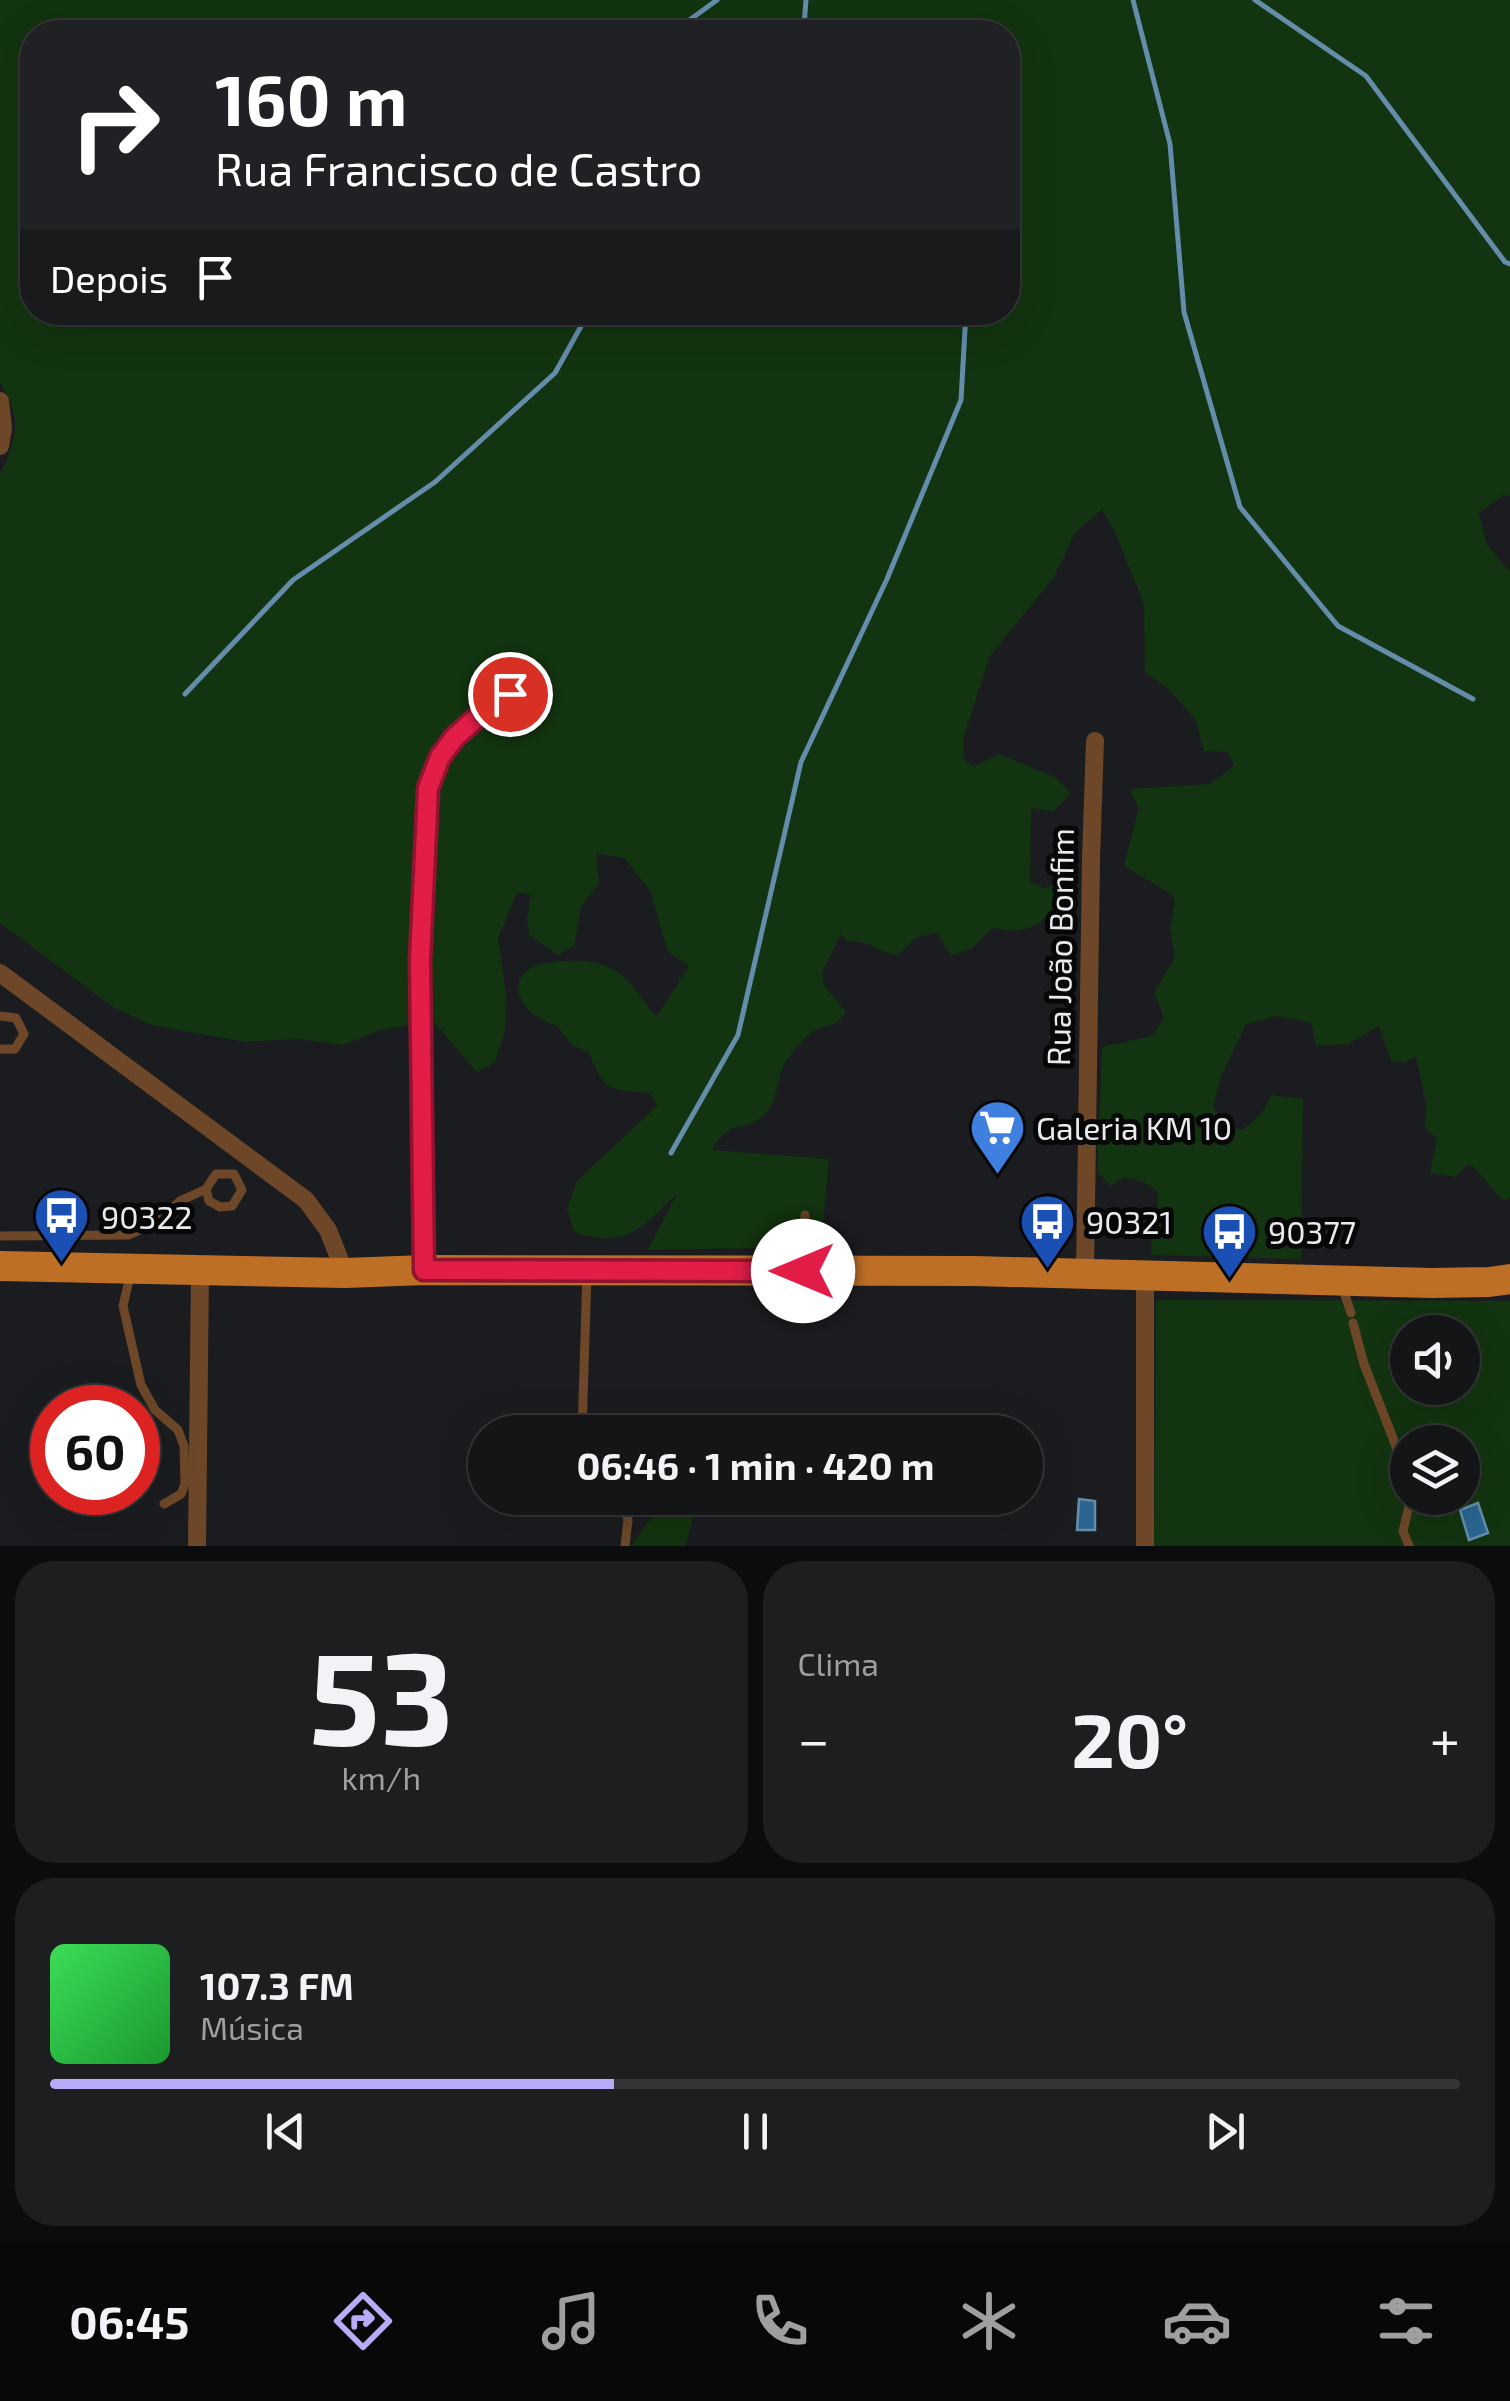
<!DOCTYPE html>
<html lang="pt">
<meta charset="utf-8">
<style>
body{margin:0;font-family:"Exo 2",sans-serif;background:#1d1e20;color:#f1f3f6;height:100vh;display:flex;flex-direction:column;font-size:38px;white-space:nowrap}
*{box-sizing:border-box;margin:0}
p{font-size:32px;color:#9d9fa1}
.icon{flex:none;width:55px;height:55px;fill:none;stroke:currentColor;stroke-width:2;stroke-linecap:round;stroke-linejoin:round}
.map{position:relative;height:1546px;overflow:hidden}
.details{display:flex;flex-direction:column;gap:15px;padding:15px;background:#0b0c0d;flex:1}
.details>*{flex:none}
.guide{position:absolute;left:20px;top:20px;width:1000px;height:305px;border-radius:40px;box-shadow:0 10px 40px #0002,0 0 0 2px #333436;background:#202124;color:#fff;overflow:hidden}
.buttons{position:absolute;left:1390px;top:1315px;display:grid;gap:20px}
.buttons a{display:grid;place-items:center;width:90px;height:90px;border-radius:50%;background:#141517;box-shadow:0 10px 40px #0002,0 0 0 2px #333436;font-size:50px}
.speed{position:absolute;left:30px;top:1385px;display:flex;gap:20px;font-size:50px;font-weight:700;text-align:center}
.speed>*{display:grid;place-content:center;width:130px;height:130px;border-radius:50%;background:#141517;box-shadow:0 10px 40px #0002,0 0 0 2px #333436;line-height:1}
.speed .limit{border:15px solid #d22;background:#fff;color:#111}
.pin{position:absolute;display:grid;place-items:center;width:85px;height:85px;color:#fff;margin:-42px;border:5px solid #fff;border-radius:50%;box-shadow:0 2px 10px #0007}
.me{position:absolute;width:110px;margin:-55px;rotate:270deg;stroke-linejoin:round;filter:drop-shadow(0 0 8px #0008)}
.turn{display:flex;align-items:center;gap:35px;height:210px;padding:0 30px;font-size:45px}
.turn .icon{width:130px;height:130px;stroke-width:2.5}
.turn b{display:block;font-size:70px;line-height:85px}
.then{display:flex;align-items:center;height:95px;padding:0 30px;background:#0003;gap:20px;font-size:38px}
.big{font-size:75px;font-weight:700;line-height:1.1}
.details .tile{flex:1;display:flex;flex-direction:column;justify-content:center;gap:15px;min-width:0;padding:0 35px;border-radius:40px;background:#1d1e20}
.details .dial{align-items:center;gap:0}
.dial b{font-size:130px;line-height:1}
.song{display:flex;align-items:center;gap:30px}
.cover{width:120px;height:120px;border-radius:15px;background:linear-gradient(135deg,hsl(130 70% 55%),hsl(130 70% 35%))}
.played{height:10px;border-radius:5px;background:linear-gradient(90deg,#b8abf7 40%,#333436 40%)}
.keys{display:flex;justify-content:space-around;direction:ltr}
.heat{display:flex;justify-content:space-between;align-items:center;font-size:55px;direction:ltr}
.details .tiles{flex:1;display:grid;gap:15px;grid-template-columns:1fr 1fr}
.tile:last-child{grid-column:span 2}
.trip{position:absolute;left:468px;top:1415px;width:575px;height:100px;border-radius:50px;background:#141517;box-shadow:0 10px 40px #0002,0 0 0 2px #333436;font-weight:700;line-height:100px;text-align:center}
.tabs{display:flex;height:160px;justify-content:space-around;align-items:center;background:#080809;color:#9d9fa1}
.tabs .icon{width:70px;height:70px}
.tabs .active{color:#b8abf7}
.tabs b{font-size:45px;color:#f1f3f6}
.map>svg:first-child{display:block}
.green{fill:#133410;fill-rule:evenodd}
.water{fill:#2b6590;stroke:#648dac;stroke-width:2.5}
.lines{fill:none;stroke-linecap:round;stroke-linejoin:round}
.stream{stroke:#648dac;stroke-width:5}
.service{stroke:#6d4728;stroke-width:9}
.minor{stroke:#6d4728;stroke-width:18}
.primary{stroke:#be6f26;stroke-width:30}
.route-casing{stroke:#92132f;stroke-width:25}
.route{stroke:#e11d48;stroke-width:18}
.labels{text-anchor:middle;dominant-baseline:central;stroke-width:10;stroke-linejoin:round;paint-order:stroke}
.street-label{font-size:32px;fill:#e9eaec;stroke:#070708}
.poi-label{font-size:32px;fill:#e9eaec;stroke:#070708;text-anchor:start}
</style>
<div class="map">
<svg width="1510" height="1546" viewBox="0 0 1510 1546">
<rect width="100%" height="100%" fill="#1b1c1f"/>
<g class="green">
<path d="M0 0H1510V496L1503 495 1479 513 1487 545 1510 572V1197L1505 1201C1490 1191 1484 1174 1469 1164L1455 1177 1430 1173 1437 1139 1425 1128 1426 1104 1416 1057 1404 1062 1391 1061 1379 1026 1348 1044 1316 1046 1311 1023 1279 1016 1246 1024 1221 1076 1213 1107 1225 1125 1243 1130 1262 1113 1271 1095 1303 1099 1301 1259 1151 1255C1150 1233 1158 1215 1158 1192L1144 1182 1124 1177 1110 1186 1097 1171 1102 1047 1152 1036 1164 1017 1154 993 1175 957 1170 930 1175 899 1168 892 1124 866 1139 808 1129 789 1210 784 1234 766 1228 752 1204 751 1195 719 1168 688 1145 673 1144 604 1115 532 1102 509 1075 533 1054 577 990 656 963 739 964 761 974 766 999 754 1055 777 1071 793 1054 811 1031 808 1030 882 1043 888 1059 884 1062 900C1042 926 1026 935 992 928L971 949 951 955 936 932 915 938 898 955C879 953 867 939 847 942L841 934 822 973 824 985 846 1012C833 1030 830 1022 814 1031 805 1036 793 1052 787 1060 775 1077 780 1103 762 1117 741 1133 731 1117 712 1150L829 1159 821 1247 648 1250 677 1194C641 1227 628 1250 574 1232L567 1209 577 1181 658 1105 648 1093C607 1088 606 1093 589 1053L572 1045 556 1025C529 1020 499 984 534 966 565 959 601 955 626 979 638 990 645 1006 657 1016L689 966 668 952 650 891 625 858 596 854 599 883 581 907 574 946 558 955 529 935 527 918 531 895 517 892 498 939 506 993 505 1030 495 1062 477 1072 433 1021 380 1030 343 1045 299 1039 245 1042 152 1025 113 1007 0 923V474C18 438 22 418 0 382ZM32 32H1008V312H32Z"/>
<path d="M1156 1300 1510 1301V1546H1154ZM1408 1332H1462V1388H1408ZM1408 1442H1462V1498H1408Z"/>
<path d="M674 1504 694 1514 685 1546H631L651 1518Z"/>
</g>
<g class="water">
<path d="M1079 1499 1095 1501V1530H1077Z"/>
<path d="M1478 1503 1488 1533 1469 1540 1460 1510Z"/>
</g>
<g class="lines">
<g class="stream">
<path d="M806 0 804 26 809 32"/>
<path d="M1133 0 1170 144 1184 312 1240 507 1338 626 1473 699"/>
<path d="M1255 0 1366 76 1505 262 1510 264"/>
<path d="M673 32 717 0"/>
<path d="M185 694 293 580 435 482 555 373 589 312"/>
<path d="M671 1153 738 1035 801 762 887 579 961 400 966 312"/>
</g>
<g class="service">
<path d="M0 1016 16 1018 24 1034 15 1049H0"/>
<path d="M0 1236 129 1235 157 1222 180 1201 206 1189 216 1174H234L242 1190 232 1206 220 1207 209 1201 206 1189"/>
<path d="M803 1263 805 1215"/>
<path d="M130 1276 123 1306 141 1385 155 1410 178 1430 184 1446 185 1484 181 1494 164 1504"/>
<path d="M1343 1289 1351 1313"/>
<path d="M1353 1323 1364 1364 1408 1477"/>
<path d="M582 1432 587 1273"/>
<path d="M583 1498 587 1502 624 1508 628 1520 625 1546"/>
<path d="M1409 1546 1403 1531 1411 1498"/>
</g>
<g class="minor">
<path d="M0 401 3 428 0 446"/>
<path d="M0 973 306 1200 328 1230 345 1273"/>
<path d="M425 1270 419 960 428 789 440 757 455 737 489 707 532 681"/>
<path d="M1085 1275 1091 859 1095 741"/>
<path d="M197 1546 200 1271"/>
<path d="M1145 1546V1277"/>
</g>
<path class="primary" d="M0 1266 345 1273 425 1270 974 1271 1431 1283 1489 1282 1510 1279"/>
</g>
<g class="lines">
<defs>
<path id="route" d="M510 694 489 707 455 737 440 757 428 788 420 960 424 1270 803 1271"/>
</defs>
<use href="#route" class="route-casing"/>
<use href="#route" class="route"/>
</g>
<defs>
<symbol id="supermarket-pin" viewBox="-11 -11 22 30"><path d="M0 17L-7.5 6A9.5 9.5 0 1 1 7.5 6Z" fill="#3f7fe0" stroke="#070708"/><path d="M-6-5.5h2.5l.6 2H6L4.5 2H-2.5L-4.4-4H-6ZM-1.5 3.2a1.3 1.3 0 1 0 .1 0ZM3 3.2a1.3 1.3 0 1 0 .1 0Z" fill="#fff"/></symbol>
<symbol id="bus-pin" viewBox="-11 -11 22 30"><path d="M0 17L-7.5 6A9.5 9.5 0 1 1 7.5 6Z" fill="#1a4fb4" stroke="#070708"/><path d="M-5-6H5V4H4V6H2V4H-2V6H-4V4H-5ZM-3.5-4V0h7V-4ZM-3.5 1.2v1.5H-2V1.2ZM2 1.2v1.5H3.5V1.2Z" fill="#fff"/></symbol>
</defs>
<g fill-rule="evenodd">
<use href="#supermarket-pin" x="966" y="1096" width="63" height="86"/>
<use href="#bus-pin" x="30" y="1184" width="63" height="86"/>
<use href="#bus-pin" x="1016" y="1190" width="63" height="86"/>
<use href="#bus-pin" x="1198" y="1200" width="63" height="86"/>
</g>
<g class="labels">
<g class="street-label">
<text transform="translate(1059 947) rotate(-89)">Rua João Bonfim</text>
</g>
<g class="poi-label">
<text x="1036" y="1127">Galeria KM 10</text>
<text x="101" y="1216">90322</text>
<text x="1086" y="1221">90321</text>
<text x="1268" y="1231">90377</text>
</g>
</g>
</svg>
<div class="buttons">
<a><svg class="icon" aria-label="sound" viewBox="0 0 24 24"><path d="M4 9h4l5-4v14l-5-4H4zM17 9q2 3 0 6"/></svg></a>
<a><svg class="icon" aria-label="layers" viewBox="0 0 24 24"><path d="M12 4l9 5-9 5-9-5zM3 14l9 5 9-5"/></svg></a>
</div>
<div class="speed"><div class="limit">60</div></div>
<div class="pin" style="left:510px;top:694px;background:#d93025"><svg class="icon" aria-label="arrive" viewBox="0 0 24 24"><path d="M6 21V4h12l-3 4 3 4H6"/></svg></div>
<svg class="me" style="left:803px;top:1271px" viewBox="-20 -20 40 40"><circle r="19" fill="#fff"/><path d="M0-13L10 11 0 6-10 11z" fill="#e11d48"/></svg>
<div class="trip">06:46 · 1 min · 420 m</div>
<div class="guide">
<div class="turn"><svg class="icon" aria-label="right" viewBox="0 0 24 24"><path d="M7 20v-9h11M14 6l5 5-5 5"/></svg><div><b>160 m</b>Rua Francisco de Castro</div></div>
<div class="then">Depois<svg class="icon" aria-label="arrive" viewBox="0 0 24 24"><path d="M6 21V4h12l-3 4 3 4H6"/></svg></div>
</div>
</div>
<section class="details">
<div class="tiles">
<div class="tile dial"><b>53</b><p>km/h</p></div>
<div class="tile"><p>Clima</p>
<div class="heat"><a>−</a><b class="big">20°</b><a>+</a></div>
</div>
<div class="tile">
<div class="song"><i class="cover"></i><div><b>107.3 FM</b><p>Música</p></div></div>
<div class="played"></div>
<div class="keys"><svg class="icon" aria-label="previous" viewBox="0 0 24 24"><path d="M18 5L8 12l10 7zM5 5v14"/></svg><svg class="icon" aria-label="pause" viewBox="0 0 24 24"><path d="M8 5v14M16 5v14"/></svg><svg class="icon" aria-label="next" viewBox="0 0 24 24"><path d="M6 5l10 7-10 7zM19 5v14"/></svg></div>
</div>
</div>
</section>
<nav class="tabs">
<b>06:45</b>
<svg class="icon active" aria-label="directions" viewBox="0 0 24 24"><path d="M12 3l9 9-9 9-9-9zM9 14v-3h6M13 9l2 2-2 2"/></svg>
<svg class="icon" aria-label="music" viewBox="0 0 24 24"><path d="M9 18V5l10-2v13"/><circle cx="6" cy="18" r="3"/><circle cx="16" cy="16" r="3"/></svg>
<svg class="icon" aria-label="phone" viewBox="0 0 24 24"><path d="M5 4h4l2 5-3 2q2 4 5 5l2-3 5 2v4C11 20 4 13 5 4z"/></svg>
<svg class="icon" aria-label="climate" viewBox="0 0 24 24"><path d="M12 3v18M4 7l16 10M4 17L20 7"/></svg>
<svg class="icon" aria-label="car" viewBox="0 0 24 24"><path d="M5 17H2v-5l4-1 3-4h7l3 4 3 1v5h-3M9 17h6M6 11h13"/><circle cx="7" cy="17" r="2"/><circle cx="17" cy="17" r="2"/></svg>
<svg class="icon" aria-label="filters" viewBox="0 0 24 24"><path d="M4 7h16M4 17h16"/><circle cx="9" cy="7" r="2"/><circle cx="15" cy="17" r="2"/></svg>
</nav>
